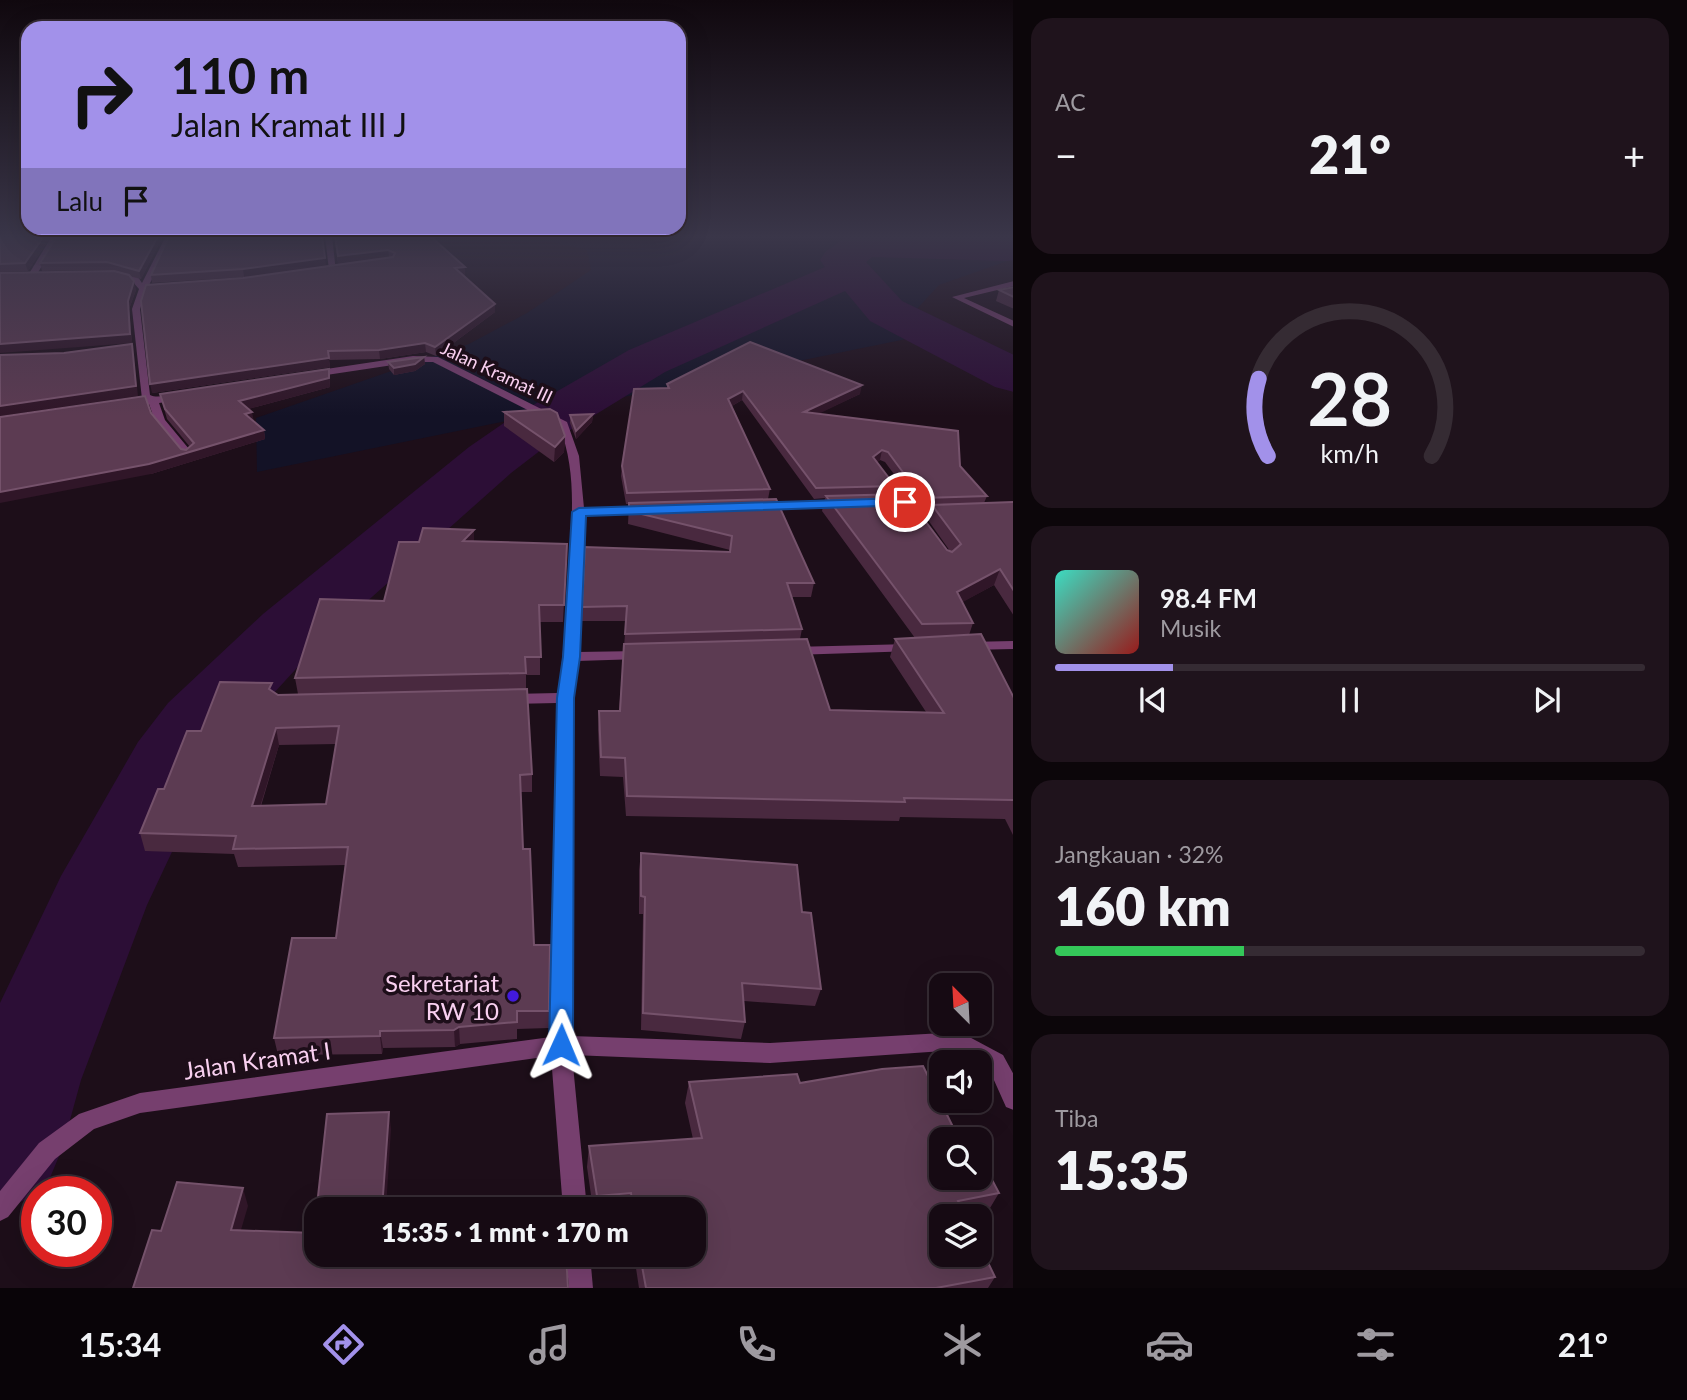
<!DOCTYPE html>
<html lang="id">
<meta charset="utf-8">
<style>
body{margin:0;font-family:Lato,sans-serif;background:#1f131c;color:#f1f3f6;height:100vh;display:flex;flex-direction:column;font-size:26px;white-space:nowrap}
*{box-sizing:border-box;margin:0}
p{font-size:23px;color:#9e9aa0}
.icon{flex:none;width:38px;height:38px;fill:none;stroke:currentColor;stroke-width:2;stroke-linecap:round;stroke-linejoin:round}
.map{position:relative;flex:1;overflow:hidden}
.panel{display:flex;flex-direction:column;gap:18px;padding:18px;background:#0c060a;width:674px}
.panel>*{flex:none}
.hud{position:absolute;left:21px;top:21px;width:665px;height:214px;border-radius:21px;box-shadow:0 7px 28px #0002,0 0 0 2px #352b33;background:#a291ea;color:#111;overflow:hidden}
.needle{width:46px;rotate:336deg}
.tools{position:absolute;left:929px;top:973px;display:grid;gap:14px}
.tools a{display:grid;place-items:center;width:63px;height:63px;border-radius:14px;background:#160a13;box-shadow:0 7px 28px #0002,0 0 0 2px #352b33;font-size:35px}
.speed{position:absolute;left:21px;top:1176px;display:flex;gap:14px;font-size:35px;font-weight:700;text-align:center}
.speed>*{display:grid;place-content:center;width:91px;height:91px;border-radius:50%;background:#160a13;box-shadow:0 7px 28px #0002,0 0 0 2px #352b33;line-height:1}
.speed .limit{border:10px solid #d22;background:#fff;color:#111}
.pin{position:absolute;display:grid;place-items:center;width:60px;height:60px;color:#fff;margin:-30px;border:4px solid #fff;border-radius:50%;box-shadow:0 2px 7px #0007}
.me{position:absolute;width:77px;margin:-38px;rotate:1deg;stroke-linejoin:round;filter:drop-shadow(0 0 5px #0008)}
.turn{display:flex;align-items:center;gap:24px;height:147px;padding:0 35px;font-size:32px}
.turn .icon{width:91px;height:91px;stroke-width:2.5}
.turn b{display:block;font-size:49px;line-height:60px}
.then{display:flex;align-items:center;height:66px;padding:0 35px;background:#0003;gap:14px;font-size:26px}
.big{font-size:52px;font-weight:800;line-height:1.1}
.panel .widget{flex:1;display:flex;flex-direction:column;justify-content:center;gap:10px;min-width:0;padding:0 24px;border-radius:21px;background:#1f131c}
.panel .dial{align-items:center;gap:0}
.dial svg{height:182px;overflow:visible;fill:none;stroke:#352b33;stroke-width:7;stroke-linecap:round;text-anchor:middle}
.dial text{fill:#f1f3f6;stroke:none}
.song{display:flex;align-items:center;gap:21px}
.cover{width:84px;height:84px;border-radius:10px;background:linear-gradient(135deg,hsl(170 70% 55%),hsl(0 70% 35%))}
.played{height:7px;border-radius:4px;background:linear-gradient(90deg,#a291ea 20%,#352b33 20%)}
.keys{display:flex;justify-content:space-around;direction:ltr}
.heat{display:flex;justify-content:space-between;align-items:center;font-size:38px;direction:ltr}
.charge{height:10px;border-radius:5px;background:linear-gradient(90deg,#34c759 32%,#352b33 0)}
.trip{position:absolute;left:304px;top:1197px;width:402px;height:70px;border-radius:21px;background:#160a13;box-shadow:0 7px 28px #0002,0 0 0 2px #352b33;font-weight:800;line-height:70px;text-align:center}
.menu{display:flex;height:112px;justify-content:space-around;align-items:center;background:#090408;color:#9e9aa0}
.menu .icon{width:49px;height:49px}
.menu .selected{color:#a291ea}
.menu b{font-size:32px;color:#f1f3f6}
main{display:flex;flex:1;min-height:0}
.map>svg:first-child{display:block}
.green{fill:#131226}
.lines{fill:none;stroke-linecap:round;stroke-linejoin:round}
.river{fill:#2c0e36;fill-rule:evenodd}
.street{fill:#763f6e;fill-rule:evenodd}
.wall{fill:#49293f;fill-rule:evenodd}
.shaded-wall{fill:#301628}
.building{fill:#5c3b52;stroke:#75526b;stroke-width:2;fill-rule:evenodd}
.route{fill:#1a73e8;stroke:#114b97;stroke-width:2}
.poi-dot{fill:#421adb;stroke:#1d0e19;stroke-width:2.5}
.labels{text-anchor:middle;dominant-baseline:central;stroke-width:7;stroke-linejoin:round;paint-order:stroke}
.far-street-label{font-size:18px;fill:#f9d0f0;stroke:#1d0e19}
.near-poi-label{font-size:24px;fill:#f9d0f0;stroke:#1d0e19;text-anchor:end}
.near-street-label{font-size:24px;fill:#f9d0f0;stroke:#1d0e19}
</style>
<main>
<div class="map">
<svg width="1014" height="1288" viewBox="0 0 1014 1288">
<rect width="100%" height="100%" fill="#1d0e19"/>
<path class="green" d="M454 236H1013V259L939 285 915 311 921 336 257 472 256 418 469 344 527 313 591 270 587 250 542 240 470 239Z"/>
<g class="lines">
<path class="river" d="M849 236H1014V260L1007 261 872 257 866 262 902 301 1014 355V392L995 387 870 321 845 291 665 372 554 440 511 473 317 646 228 743 210 771 147 905 81 1080 62 1149 44 1192H37V1195L0 1210V1003L61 876 138 742 168 703 263 614 469 447 514 416 629 350 825 267 820 260 826 251Z"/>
<g class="street">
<path d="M52 236H60L34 279H28L27 277Z"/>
<path d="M166 236H174L148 287H161L165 289 161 291H146L140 309 150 395C161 400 174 390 184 397L179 400 159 403 165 420 194 455 189 458 185 457 155 421 149 404 130 407 125 404 142 399 132 309 139 289 132 281 109 275 113 273 138 277 142 283Z"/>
<path d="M325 236H332L336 272 329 270Z"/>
<path d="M1014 281V286L964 298 1014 321V327L952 297Z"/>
<path d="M413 356 438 357 567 422 579 456 584 508 648 506 654 510 648 514 584 515 577 652 640 651 647 655 640 659 577 661 572 698 571 1036 770 1043 960 1032 1003 1055 1014 1075V1110L1006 1107 989 1069 958 1050 770 1063 572 1055 587 1209H563L551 1056 140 1113 94 1129 55 1159 8 1217 0 1221V1191L39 1143 79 1114 140 1093 551 1037 557 703 511 704 504 699 511 694 558 693C564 650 567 607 569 564 572 517 577 470 559 426L433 362H413L313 377 308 374 313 371Z"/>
<path d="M840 500 844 502V506L762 511 756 507 762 503Z"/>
<path d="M948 510 952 511V517L915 519 909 515 915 511Z"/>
<path d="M1014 641V649L968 650 961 646 968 642Z"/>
<path d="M910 644 917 648 915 651 793 655 786 651 793 647Z"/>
<path d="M566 1255H590L593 1288H569Z"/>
</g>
</g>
<g class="wall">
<path d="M0 236H51L28 271 0 272Z"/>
<path d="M57 236H163L141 279 129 276 136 290 129 309 132 343 114 271 109 270 42 271 40 263Z"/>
<path d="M169 236 326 266 244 277 152 283 151 275Z"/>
<path d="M335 236 465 267V275H463L495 312 436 356 426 352 380 359 329 360 330 367 152 393 243 278 338 264Z"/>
<path d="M1014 287V309L996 301 999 290Z"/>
<path d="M424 357 425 364 415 371 394 375 389 369 388 362Z"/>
<path d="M329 369 330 387 248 409 254 421 264 430 265 439 151 474V413L181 449 186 450 190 447 167 419 160 394Z"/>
<path d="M667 384 860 394 819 413 960 466 987 496 984 503 1014 502V616L994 585 962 602 973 623 969 635 1014 698V837L1005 819 900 817 899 821 626 816 623 777 600 776 598 730 599 711H619L626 621H581L585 547 730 552V550L628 524 629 504H626L621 476 622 466 667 388ZM742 400 814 499 825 498 822 511 915 638 895 639 890 657 926 712 830 710 800 639 802 629 792 597H811L814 583 768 499 770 489 732 406ZM880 460 885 462 919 508H932L928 520 950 551 947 550 893 494 895 486 877 462Z"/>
<path d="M504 412 565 436 564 452 554 462 504 426Z"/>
<path d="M593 414 592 422 576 439 570 423V415Z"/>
<path d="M474 541 567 544 563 622H540V675H526V689L532 774V792H521L523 849 534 945H550L549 1028 517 1029V1039L460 1044 455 1047 383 1048 382 1054 278 1055 274 1038 336 938 345 865 238 867 234 854 145 851 140 833 164 789 201 731 273 692 278 695 298 694 295 678 384 601 419 542ZM336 744 326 804 261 806 279 745Z"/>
<path d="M641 853 802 912 821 989 815 1006 744 1001 745 1022 741 1039 641 1030 643 914H639V870Z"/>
<path d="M689 1082 800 1083 955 1131 999 1193 987 1213 972 1216H942L995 1277 988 1288H639L634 1255H695V1209H593L587 1167 589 1146 693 1139 685 1103Z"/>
</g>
<g class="shaded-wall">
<path d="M44 236H51L28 271 25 263Z"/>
<path d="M158 236H163L141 279 139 271Z"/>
<path d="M388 250 389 257 338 264V256Z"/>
<path d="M325 258 326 266 244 277 243 269Z"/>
<path d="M465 267V275L455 276V268Z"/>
<path d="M134 281 136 290 129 309 132 343 0 353V344L128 301Z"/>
<path d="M495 304V312L436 356 435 347Z"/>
<path d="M425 343 426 352 380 359 379 350Z"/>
<path d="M132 344 138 396 0 416V406Z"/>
<path d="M328 351 330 367 152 393 150 384Z"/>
<path d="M424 357 425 364 415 371 394 375V368Z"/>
<path d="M329 369 330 387 241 411 239 401Z"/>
<path d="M862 385 860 394 802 422 804 412Z"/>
<path d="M743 391 742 400 727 409 728 399Z"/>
<path d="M252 412 254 422 245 414Z"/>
<path d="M593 414 592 422 576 439V431Z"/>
<path d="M264 430 265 439 151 474 0 503V492L149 464Z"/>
<path d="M565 436 564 452 554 462 555 447Z"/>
<path d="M882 450 880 460 871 468 873 457Z"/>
<path d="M474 530V546L463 541Z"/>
<path d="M1000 569 994 585 952 608 957 592Z"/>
<path d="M276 728 279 745 255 823 252 806Z"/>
<path d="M459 1027 460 1044 455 1047 454 1030Z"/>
<path d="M380 1031 383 1048 382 1054 380 1036Z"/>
<path d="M389 1112 391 1129 386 1209H382Z"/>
<path d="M243 1188 248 1206 236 1247 231 1230Z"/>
</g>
<g class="building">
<path d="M0 236H44L25 263 0 264Z"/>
<path d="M57 236H158L139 271 107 262 40 263Z"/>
<path d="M169 236H322L325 258 243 269 151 275Z"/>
<path d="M335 236H430L465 267 455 268 495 304 435 347 425 343 379 350 328 351 329 358 150 384 141 301 146 285 243 278 393 257 395 253 388 250 338 256Z"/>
<path d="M114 271 129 275 134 281 128 301 130 334 0 344V273Z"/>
<path d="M1014 287V297L999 290Z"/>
<path d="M750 342 862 385 804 412 958 431 960 466 987 496 922 498 888 452 882 450 873 457 895 486 816 488 743 391 728 399 770 489 627 493 622 466 634 389 669 388 667 384Z"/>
<path d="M132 344 136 386 0 406V355L64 353Z"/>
<path d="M424 357 415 364 394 368 388 362Z"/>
<path d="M329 369V378L239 401 252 412 245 414 264 430 149 464 0 492V417L145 396 151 413 181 449 186 450 194 443 165 409 160 394Z"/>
<path d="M550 409 557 413 565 436 555 447 504 412Z"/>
<path d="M593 414 576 431 570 415Z"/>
<path d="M905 494 947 550 952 552 961 544 932 505 1014 502V591L1000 569 957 592 973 623 922 624 826 496Z"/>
<path d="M776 499 814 583H787L802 629 625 634 627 606 582 607 585 547 730 552 732 536 629 511V503Z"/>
<path d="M423 528 474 530 463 541 567 544 564 605H539L541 657H525L526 673 295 678 320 599 384 601 399 542H419Z"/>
<path d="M981 634 1014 698V800L904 798 905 802 627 796 625 758 601 757 599 711H620L624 644 807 639 830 710 944 713 895 639Z"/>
<path d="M220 682 272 683 269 689 278 695 527 689 532 774 520 775 523 849H530L534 945H550L549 1011H517V1022L459 1027 454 1030 380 1031V1036L274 1038 292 938H336L348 847 233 849 236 836 140 833 158 789H164L187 731H201ZM339 726 326 804 252 806 276 728Z"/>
<path d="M641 853 797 865 802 912 811 913 821 989 742 983 745 1022 643 1013 645 897 641 896Z"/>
<path d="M923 1066 955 1131 965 1129 970 1139H942V1178H980V1157L999 1193 958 1201 965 1216H942V1255H980V1246L995 1277 936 1288H646L640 1255H695V1209H633L631 1193 597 1196 589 1146 702 1138 689 1082 797 1074 800 1083 882 1069Z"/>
<path d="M389 1112 382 1209H317V1255H566L568 1288H133L152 1230 161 1231 177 1182 243 1188 231 1230 314 1233 327 1114Z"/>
</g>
<linearGradient id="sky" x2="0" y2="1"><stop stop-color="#10080e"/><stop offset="0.57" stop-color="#3a3649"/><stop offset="1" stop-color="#3a3649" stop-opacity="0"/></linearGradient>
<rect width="1014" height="416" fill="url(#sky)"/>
<path class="route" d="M905 498 912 502 910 505 586 516 580 657 574 698 573 1045 569 1052 561 1055 553 1052 549 1045 557 698 563 657 572 512 579 508Z"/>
<circle class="poi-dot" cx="513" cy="996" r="7"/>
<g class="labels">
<g class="far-street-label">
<text transform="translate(497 372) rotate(25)">Jalan Kramat III</text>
</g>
<g class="near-poi-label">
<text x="499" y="982">Sekretariat<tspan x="499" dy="28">RW 10</tspan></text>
</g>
<g class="near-street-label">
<text transform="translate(257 1060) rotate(-8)">Jalan Kramat I</text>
</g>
</g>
</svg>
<div class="tools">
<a><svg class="needle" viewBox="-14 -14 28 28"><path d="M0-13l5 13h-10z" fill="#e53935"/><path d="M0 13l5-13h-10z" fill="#9e9aa0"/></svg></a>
<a><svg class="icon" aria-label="sound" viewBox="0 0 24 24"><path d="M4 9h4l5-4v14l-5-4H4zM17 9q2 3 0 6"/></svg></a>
<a><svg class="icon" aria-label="search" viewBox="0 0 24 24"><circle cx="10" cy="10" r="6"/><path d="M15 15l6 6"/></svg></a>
<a><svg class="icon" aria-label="layers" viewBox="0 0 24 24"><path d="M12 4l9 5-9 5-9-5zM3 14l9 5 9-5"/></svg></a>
</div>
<div class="speed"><div class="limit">30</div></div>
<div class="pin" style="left:905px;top:502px;background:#d93025"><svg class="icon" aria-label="arrive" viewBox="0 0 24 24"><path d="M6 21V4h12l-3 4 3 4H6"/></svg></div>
<svg class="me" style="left:561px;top:1045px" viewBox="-20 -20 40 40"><path d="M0-17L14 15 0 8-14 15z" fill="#1a73e8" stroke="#fff" stroke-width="4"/></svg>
<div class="trip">15:35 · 1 mnt · 170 m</div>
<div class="hud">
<div class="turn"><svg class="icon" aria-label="right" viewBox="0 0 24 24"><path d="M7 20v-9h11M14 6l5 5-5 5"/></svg><div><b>110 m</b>Jalan Kramat III J</div></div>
<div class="then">Lalu<svg class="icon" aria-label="arrive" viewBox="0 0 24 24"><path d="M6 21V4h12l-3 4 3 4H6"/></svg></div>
</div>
</div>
<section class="panel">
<div class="widget"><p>AC</p>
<div class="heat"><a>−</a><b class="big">21°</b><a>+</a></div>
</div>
<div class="widget dial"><svg viewBox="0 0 100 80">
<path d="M14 69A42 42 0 1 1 86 69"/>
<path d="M14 69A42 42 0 0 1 10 35" stroke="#a291ea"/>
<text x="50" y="56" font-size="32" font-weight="700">28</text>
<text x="50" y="72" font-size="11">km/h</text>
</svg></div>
<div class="widget">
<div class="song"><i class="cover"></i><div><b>98.4 FM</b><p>Musik</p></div></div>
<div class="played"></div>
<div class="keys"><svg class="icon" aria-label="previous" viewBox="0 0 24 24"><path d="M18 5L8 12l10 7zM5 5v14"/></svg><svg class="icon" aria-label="pause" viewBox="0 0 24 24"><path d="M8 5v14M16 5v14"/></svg><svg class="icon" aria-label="next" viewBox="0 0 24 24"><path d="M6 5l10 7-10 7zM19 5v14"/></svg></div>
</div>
<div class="widget"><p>Jangkauan · 32%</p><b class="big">160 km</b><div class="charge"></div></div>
<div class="widget"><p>Tiba</p><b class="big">15:35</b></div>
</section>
</main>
<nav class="menu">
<b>15:34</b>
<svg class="icon selected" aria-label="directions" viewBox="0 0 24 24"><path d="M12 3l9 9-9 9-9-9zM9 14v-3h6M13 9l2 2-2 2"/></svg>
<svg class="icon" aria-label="music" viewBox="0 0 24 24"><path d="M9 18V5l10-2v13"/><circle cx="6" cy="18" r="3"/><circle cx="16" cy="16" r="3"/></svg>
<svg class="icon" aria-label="phone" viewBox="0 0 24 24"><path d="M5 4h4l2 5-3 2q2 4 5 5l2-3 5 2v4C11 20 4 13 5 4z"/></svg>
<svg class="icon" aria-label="climate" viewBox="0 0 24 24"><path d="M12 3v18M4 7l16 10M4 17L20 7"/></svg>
<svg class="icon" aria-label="car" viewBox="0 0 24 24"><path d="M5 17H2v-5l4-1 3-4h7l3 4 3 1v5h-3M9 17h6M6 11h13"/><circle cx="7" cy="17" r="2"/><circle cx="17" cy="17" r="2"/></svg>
<svg class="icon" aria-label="filters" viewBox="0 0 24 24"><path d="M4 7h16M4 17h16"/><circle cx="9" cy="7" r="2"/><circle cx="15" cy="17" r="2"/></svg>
<b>21°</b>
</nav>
